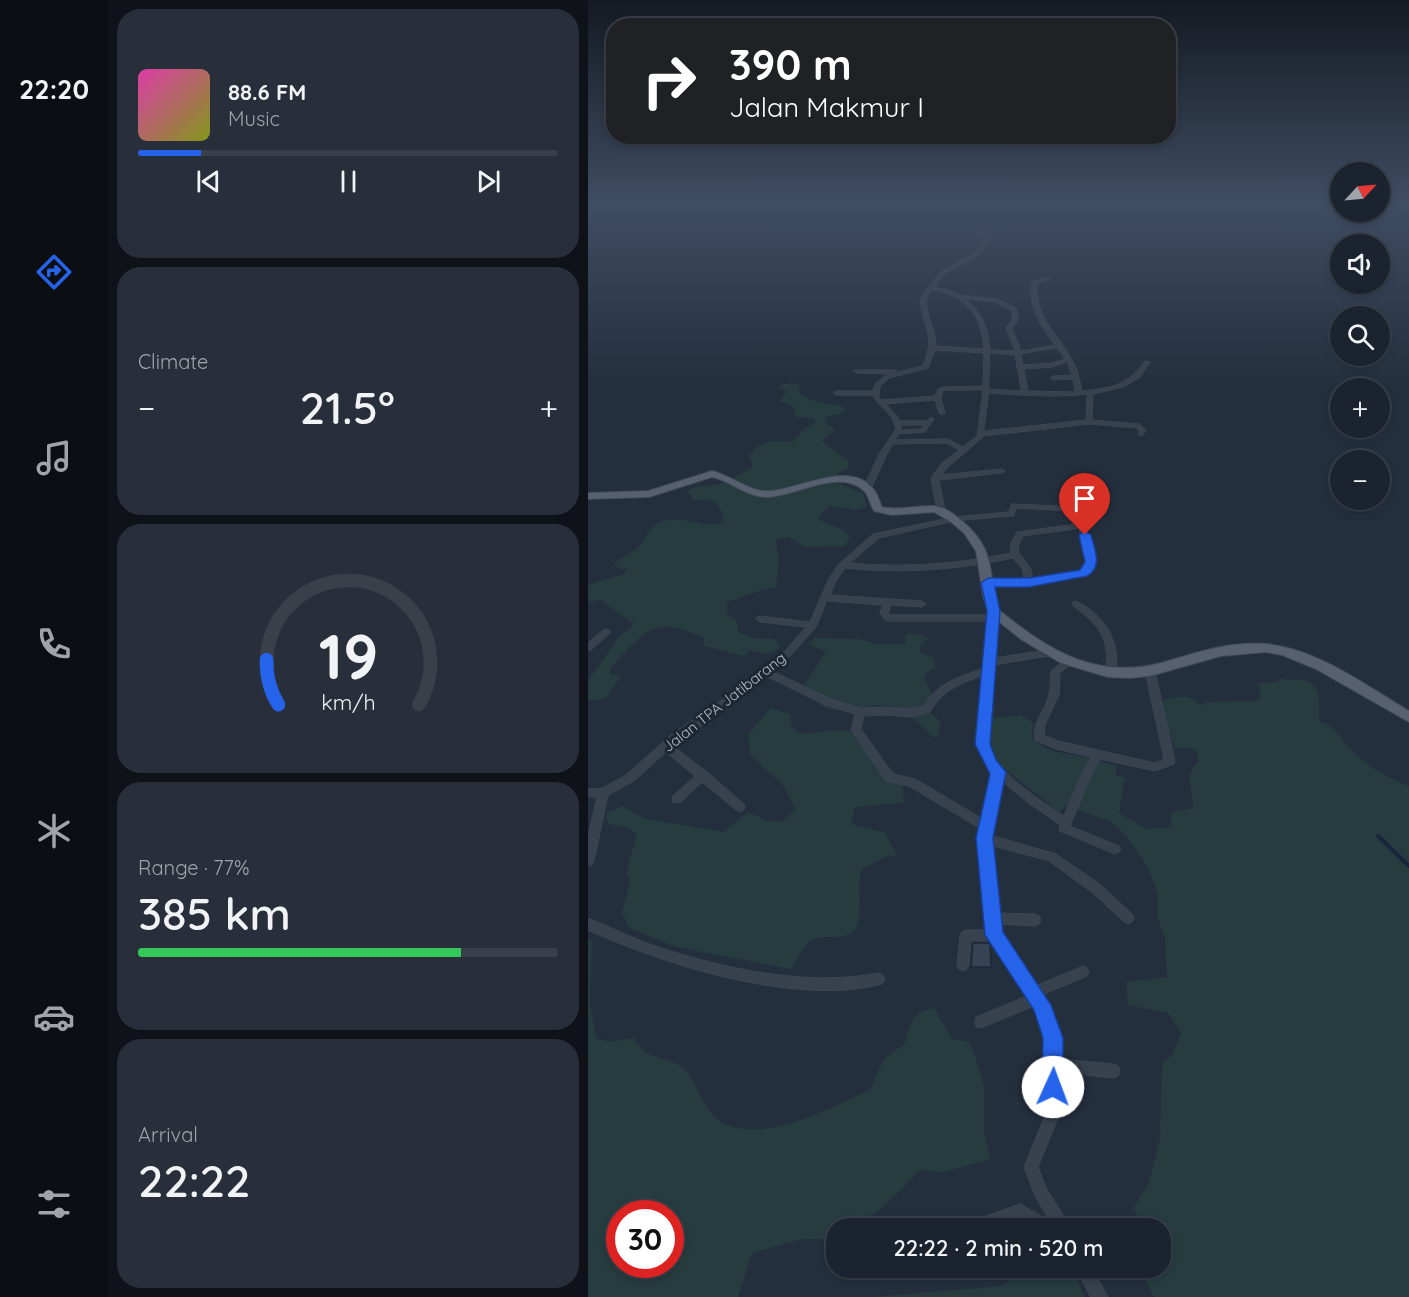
<!DOCTYPE html>
<meta charset="utf-8">
<style>
body{margin:0;font-family:Quicksand,sans-serif;background:#282f3a;color:#f1f3f6;height:100vh;display:flex;flex-direction:column;font-size:22px;white-space:nowrap}
*{box-sizing:border-box;margin:0}
p{font-size:20px;color:#a0a4aa}
.icon{flex:none;width:33px;height:33px;fill:none;stroke:currentColor;stroke-width:2;stroke-linecap:round;stroke-linejoin:round}
.map{position:relative;flex:1;overflow:hidden}
.sheet{display:flex;flex-direction:column;gap:9px;padding:9px;background:#0f1319;width:480px}
.sheet>*{flex:none}
.top-card{position:absolute;left:18px;top:18px;width:570px;height:126px;border-radius:24px;box-shadow:0 3px 9px #0003,0 0 0 2px #39404a;background:#202124;color:#fff;overflow:hidden}
.needle{width:39px;rotate:64deg}
.fabs{position:absolute;left:742px;top:162px;display:grid;gap:12px}
.fabs a{display:grid;place-items:center;width:60px;height:60px;border-radius:50%;background:#1b232e;box-shadow:0 3px 9px #0003,0 0 0 2px #39404a;font-size:30px}
.speed{position:absolute;left:18px;top:1200px;display:flex;gap:12px;font-size:30px;font-weight:700;text-align:center}
.speed>*{display:grid;place-content:center;width:78px;height:78px;border-radius:50%;background:#1b232e;box-shadow:0 3px 9px #0003,0 0 0 2px #39404a;line-height:1}
.speed .limit{border:9px solid #d22;background:#fff;color:#111}
.pin{position:absolute;display:grid;place-items:center;width:51px;height:51px;color:#fff;margin:-62px -26px;border-radius:50% 50% 50% 0;rotate:-45deg;box-shadow:0 0 6px #0007}
.pin .icon{rotate:45deg}
.me{position:absolute;width:66px;margin:-33px;rotate:2deg;stroke-linejoin:round;filter:drop-shadow(0 0 4px #0008)}
.turn{display:flex;align-items:center;gap:21px;height:126px;padding:0 24px;font-size:27px}
.turn .icon{width:78px;height:78px;stroke-width:2.5}
.turn b{display:block;font-size:42px;line-height:51px}
.big{font-size:45px;font-weight:600;line-height:1.1}
.sheet .card{flex:1;display:flex;flex-direction:column;justify-content:center;gap:9px;min-width:0;padding:0 21px;border-radius:24px;background:#282f3a}
.sheet .dial{align-items:center;gap:0}
.dial svg{height:156px;overflow:visible;fill:none;stroke:#39404a;stroke-width:7;stroke-linecap:round;text-anchor:middle}
.dial text{fill:#f1f3f6;stroke:none}
.song{display:flex;align-items:center;gap:18px}
.cover{width:72px;height:72px;border-radius:9px;background:linear-gradient(135deg,hsl(320 70% 55%),hsl(70 70% 35%))}
.played{height:6px;border-radius:3px;background:linear-gradient(90deg,#2563eb 15%,#39404a 15%)}
.keys{display:flex;justify-content:space-around;direction:ltr}
.heat{display:flex;justify-content:space-between;align-items:center;font-size:33px;direction:ltr}
.charge{height:9px;border-radius:4px;background:linear-gradient(90deg,#34c759 77%,#39404a 0)}
.trip{position:absolute;left:238px;top:1218px;width:345px;height:60px;border-radius:24px;background:#1b232e;box-shadow:0 3px 9px #0003,0 0 0 2px #39404a;font-weight:600;line-height:60px;text-align:center}
main{display:flex;flex:1;min-height:0}
.menu{display:flex;flex-direction:column;width:108px;justify-content:space-around;align-items:center;background:#0b0e12;color:#a0a4aa}
.menu .icon{width:42px;height:42px}
.menu .on{color:#2563eb}
.menu b{font-size:27px;color:#f1f3f6}
.map>svg:first-child{display:block}
.green{fill:#263c3f;fill-rule:evenodd}
.lines{fill:none;stroke-linecap:round;stroke-linejoin:round}
.stream{stroke:#17263c;stroke-width:4}
.building{fill:#364354;stroke:#1f2835;stroke-width:1.5}
.minor-casing{stroke:#414a57;stroke-width:1}
.major-casing{stroke:#414a57;stroke-width:2}
.minor{fill:#38414e;fill-rule:evenodd}
.major{fill:#56606e;fill-rule:evenodd}
.route{fill:#2563eb;stroke:#184099;stroke-width:1.5}
.labels{text-anchor:middle;dominant-baseline:central;stroke-width:6;stroke-linejoin:round;paint-order:stroke}
.street-label{font-size:15px;fill:#b4bcc9;stroke:#1d2633}
</style>
<main>
<nav class="menu">
<b>22:20</b>
<svg class="icon on" aria-label="directions" viewBox="0 0 24 24"><path d="M12 3l9 9-9 9-9-9zM9 14v-3h6M13 9l2 2-2 2"/></svg>
<svg class="icon" aria-label="music" viewBox="0 0 24 24"><path d="M9 18V5l10-2v13"/><circle cx="6" cy="18" r="3"/><circle cx="16" cy="16" r="3"/></svg>
<svg class="icon" aria-label="phone" viewBox="0 0 24 24"><path d="M5 4h4l2 5-3 2q2 4 5 5l2-3 5 2v4C11 20 4 13 5 4z"/></svg>
<svg class="icon" aria-label="climate" viewBox="0 0 24 24"><path d="M12 3v18M4 7l16 10M4 17L20 7"/></svg>
<svg class="icon" aria-label="car" viewBox="0 0 24 24"><path d="M5 17H2v-5l4-1 3-4h7l3 4 3 1v5h-3M9 17h6M6 11h13"/><circle cx="7" cy="17" r="2"/><circle cx="17" cy="17" r="2"/></svg>
<svg class="icon" aria-label="filters" viewBox="0 0 24 24"><path d="M4 7h16M4 17h16"/><circle cx="9" cy="7" r="2"/><circle cx="15" cy="17" r="2"/></svg>
</nav>
<section class="sheet">
<div class="card">
<div class="song"><i class="cover"></i><div><b>88.6 FM</b><p>Music</p></div></div>
<div class="played"></div>
<div class="keys"><svg class="icon" aria-label="previous" viewBox="0 0 24 24"><path d="M18 5L8 12l10 7zM5 5v14"/></svg><svg class="icon" aria-label="pause" viewBox="0 0 24 24"><path d="M8 5v14M16 5v14"/></svg><svg class="icon" aria-label="next" viewBox="0 0 24 24"><path d="M6 5l10 7-10 7zM19 5v14"/></svg></div>
</div>
<div class="card"><p>Climate</p>
<div class="heat"><a>−</a><b class="big">21.5°</b><a>+</a></div>
</div>
<div class="card dial"><svg viewBox="0 0 100 80">
<path d="M14 69A42 42 0 1 1 86 69"/>
<path d="M14 69A42 42 0 0 1 8 46" stroke="#2563eb"/>
<text x="50" y="56" font-size="32" font-weight="700">19</text>
<text x="50" y="72" font-size="11">km/h</text>
</svg></div>
<div class="card"><p>Range · 77%</p><b class="big">385 km</b><div class="charge"></div></div>
<div class="card"><p>Arrival</p><b class="big">22:22</b></div>
</section>
<div class="map">
<svg width="821" height="1297" viewBox="0 0 821 1297">
<rect width="100%" height="100%" fill="#242f3e"/>
<g class="green">
<path d="M206 383 211 385 212 393C224 404 243 402 258 408L255 413 237 417 238 424 248 429 234 441 260 460 261 468 249 474V483L275 493 279 507 268 510 241 506 230 518C240 527 255 525 262 537L257 546 218 547 201 537 188 540 191 560 188 587C170 590 156 597 139 602V614L149 621 150 632 163 638 186 639 192 646C183 659 174 651 162 651L156 656 116 646 115 638C67 613 56 633 23 667L22 674 33 676 18 698 0 701V681L31 637 46 624 12 600 0 602V585L36 574 39 569 29 568 26 563C33 558 44 553 50 547 58 538 63 524 76 521 96 515 119 531 136 521L133 510 127 501 106 500 99 491C110 483 119 487 131 484 142 481 155 473 165 466L161 456C174 438 183 442 204 442L215 430 228 422 225 418 208 417 206 407 191 401 199 391 189 388 195 384Z"/>
<path d="M318 633 335 635 340 639 333 643 332 652 346 658 347 668 338 673 336 678 344 694 341 712 353 722 350 736 345 737C335 727 318 710 303 707 267 699 242 730 216 685L238 652 220 644 226 638 271 639 290 644H317Z"/>
<path d="M694 678C702 682 705 679 713 680 737 681 730 707 731 723 744 721 751 736 759 745 776 765 797 777 821 786V1297H566L551 1268H573V1228H553L546 1207 561 1183 572 1138 574 1064 584 1055 593 1033 580 1013 540 1005 538 982 579 977 577 938 570 919V895L560 867 542 841 524 822 478 806 471 812C460 802 408 764 405 757 401 745 403 731 404 718L434 715 445 723 444 737C458 754 475 752 496 757 507 759 517 763 528 766V775L537 778 531 813 558 829 583 827V812L605 808C606 790 594 775 611 762L608 749 587 748 576 720 575 700C591 696 600 693 613 705L619 702 668 701 673 696 671 683 689 682Z"/>
<path d="M183 708 202 714 203 725 210 733C226 735 241 728 257 731 276 733 296 767 314 778L316 803 267 807 263 824 297 833 309 855 296 857 274 869C268 887 276 906 268 929 254 943 238 932 223 941 214 946 208 961 203 969L88 947 41 928 34 913 42 881 38 873 48 838 47 833 39 828 21 824 18 817 19 813 34 806 57 819 136 832 160 812 177 820 192 822 208 810 194 784 162 755 160 734Z"/>
<path d="M0 939 4 940 2 1004 8 1038 22 1042 46 1038C58 1062 76 1054 95 1068 107 1077 113 1105 127 1117 166 1151 243 1107 282 1090L295 1060 317 1043C322 1023 324 1012 346 1008L364 1039 382 1042 396 1085V1132L403 1159 356 1172 332 1170C312 1191 279 1228 249 1228V1237L246 1239H213L164 1253 150 1297H0ZM32 1214H82V1264H32Z"/>
<path d="M437 1268H484L497 1297H283L415 1286Z"/>
</g>
<g class="lines">
<path class="stream" d="M790 836 821 866"/>
</g>
<path class="building" d="M385 943H402L403 967H383Z"/>
<g class="lines">
<defs>
<g id="minor">
<path d="M385 230H389L403 237 391 255 356 274 346 287 360 290 372 295 410 299 428 308 431 318 424 328 433 351 467 345C453 326 439 306 444 281L461 277V279L449 283C447 322 474 336 488 368 491 375 492 383 494 391 523 388 539 386 557 361L562 362 551 378 535 387 505 394 504 420 551 424 558 430 555 435 553 436 550 434 551 430 549 428 501 424 396 436 394 438 360 467 353 475 413 469 417 471 413 473 351 480 357 511 353 513 349 511 343 478 354 463 371 450 359 443 305 444 299 454 283 489 279 491H276L275 489 291 454 308 429 304 418 286 398 285 395H248L245 393 248 391H285L287 384 297 376 304 374 269 373 266 371 267 370H307L310 372 335 366C348 335 335 328 332 299L352 272 387 253 398 238 385 232ZM344 290C378 295 394 316 396 349L348 346C347 330 339 315 338 299ZM377 299 407 302 423 310 425 318 418 328 427 351 402 350C400 329 395 312 377 299ZM469 348 477 359 464 363 435 365 433 354ZM347 350 396 353 395 386 355 387 350 389 347 396 294 400 291 397 292 386 301 378 340 368ZM402 353 427 355 429 366 428 367 430 369 433 391 401 389ZM479 362 484 375 465 376 462 378 465 380 485 379 487 392 440 391 436 369 465 367ZM395 390 389 436 375 447 360 439 307 440 311 434 337 432 346 419 343 417 338 421H312L309 416 298 404 347 400 351 413 354 415 357 413 353 398 355 391ZM401 393C433 395 467 398 499 394L498 420 396 431ZM313 425H336L333 429 314 430Z"/>
<path d="M424 504 492 507 507 559 505 571 480 580 441 586 438 585 400 586 396 583 397 581 436 579 434 569 425 558C369 570 314 574 257 568L248 581 242 595 334 601 338 604 334 607 303 605 300 613 302 615H400L402 609 405 608 409 611 406 658 466 649 469 650 471 652 469 654 466 655 406 665 407 669 405 671 400 744C413 777 448 797 476 816L493 775 503 757 468 749 447 740C443 722 458 710 461 694 463 686 461 677 464 670L480 658H486L488 660 472 673 471 695 457 725 456 735 470 741 567 763 576 759 557 671 559 669H565L567 671 587 761 586 764 567 771 512 759 503 776 482 826 531 846 533 849 531 852 527 854 472 831 471 828 472 825 439 802 413 780 402 835 468 854 513 885 544 914 546 918 544 922 540 924 536 922 505 893 461 861 402 845 410 913 447 914 451 916 453 920 451 924 447 926 411 924 412 933 447 986 495 966 499 968 501 972 499 976 454 995 459 1005 471 1038V1059L525 1064 530 1066 532 1071 530 1076 525 1078 471 1072 470 1118 450 1167 458 1188 480 1223 482 1228H447L431 1219 403 1228H376L378 1223 432 1204 462 1221 448 1198 436 1167 456 1118 459 1038 446 1006 393 1028 388 1027 387 1022 388 1017 439 996 403 941H383L381 965 379 969 375 971 371 969 369 965 372 936 374 932 378 930H400L391 838 393 829 321 786 298 781 263 730 267 714 237 705 178 676 156 695 85 746 119 772 156 804 157 807 156 810 152 812 148 810 114 782 93 802 89 803 85 802 84 799 85 796 107 776 78 752 46 781 20 795 6 861 4 865 0 866V836L9 797H0V789L14 788 38 775 83 735 150 689 196 652 218 627 172 622 168 619 169 617 172 616 222 622 241 578 252 563 285 534 366 517 420 512ZM429 508 486 511 489 524 429 532 422 545 423 553C370 564 316 568 262 563L291 538 366 521 422 516H425ZM491 529 499 559 498 568 480 574 444 579C444 575 444 571 442 568 435 553 424 556 435 536ZM239 601 295 605 292 613 297 620 300 621H400L396 668C373 676 348 683 336 706L323 709 298 707 272 708 243 699 184 671 202 656 228 627ZM396 675 390 744 396 758 405 771 395 819 327 779 305 774 273 729 276 716 298 715 323 717 342 712C354 690 374 683 396 675Z"/>
<path d="M488 601C516 613 536 646 526 675H520L518 673C521 638 513 626 485 606L484 604 485 602Z"/>
<path d="M18 629 21 630 22 632 21 634 3 650 0 651V643L15 630Z"/>
<path d="M0 918C22 927 42 937 64 945 124 965 196 982 259 977 270 977 280 974 291 973L295 975 297 979 295 983 291 985C280 987 270 989 259 990 176 995 75 964 0 930Z"/>
<path d="M488 1268H504L520 1297H503Z"/>
</g>
<path id="major" d="M124 471C142 475 159 490 176 491 206 493 262 457 286 490 290 495 291 501 294 507 311 511 328 505 345 506 357 507 366 514 374 521 408 549 400 571 410 609 461 652 512 682 580 661 611 652 644 641 678 644 730 649 777 685 821 711V722L728 669 694 655 678 652 633 656 562 676 541 678 520 677 473 663 434 640 401 614 395 596 388 551 376 533 363 522 346 512 304 515 286 511C282 505 281 495 276 491 250 467 206 498 177 497 157 496 143 481 124 477L61 497 0 499V493L60 491Z"/>
</defs>
<use href="#minor" class="minor-casing"/>
<use href="#major" class="major-casing"/>
<use href="#minor" class="minor"/>
<use href="#major" class="major"/>
</g>
<linearGradient id="sky" x2="0" y2="1"><stop stop-color="#141a22"/><stop offset="0.53" stop-color="#3f4d63"/><stop offset="1" stop-color="#3f4d63" stop-opacity="0"/></linearGradient>
<rect width="821" height="385" fill="url(#sky)"/>
<path class="route" d="M497 531 503 535C507 550 515 567 499 576L441 587H407L412 611 402 744 408 760 418 772 405 838 415 932 463 1005 475 1038V1087L472 1094 465 1097 457 1094 454 1087 455 1038 446 1010 397 935 388 838 402 774 387 744 399 611 393 583 400 578H441L492 570 497 562 491 535Z"/>
<g class="labels">
<g class="street-label">
<text transform="translate(136 702) rotate(-38)">Jalan TPA Jatibarang</text>
</g>
</g>
</svg>
<div class="fabs">
<a><svg class="needle" viewBox="-14 -14 28 28"><path d="M0-13l5 13h-10z" fill="#e53935"/><path d="M0 13l5-13h-10z" fill="#a0a4aa"/></svg></a>
<a><svg class="icon" aria-label="sound" viewBox="0 0 24 24"><path d="M4 9h4l5-4v14l-5-4H4zM17 9q2 3 0 6"/></svg></a>
<a><svg class="icon" aria-label="search" viewBox="0 0 24 24"><circle cx="10" cy="10" r="6"/><path d="M15 15l6 6"/></svg></a>
<a>+</a>
<a>−</a>
</div>
<div class="speed"><div class="limit">30</div></div>
<div class="pin" style="left:497px;top:535px;background:#d93025"><svg class="icon" aria-label="arrive" viewBox="0 0 24 24"><path d="M6 21V4h12l-3 4 3 4H6"/></svg></div>
<svg class="me" style="left:465px;top:1087px" viewBox="-20 -20 40 40"><circle r="19" fill="#fff"/><path d="M0-13L10 11 0 6-10 11z" fill="#2563eb"/></svg>
<div class="trip">22:22 · 2 min · 520 m</div>
<div class="top-card">
<div class="turn"><svg class="icon" aria-label="right" viewBox="0 0 24 24"><path d="M7 20v-9h11M14 6l5 5-5 5"/></svg><div><b>390 m</b>Jalan Makmur I</div></div>
</div>
</div>
</main>
